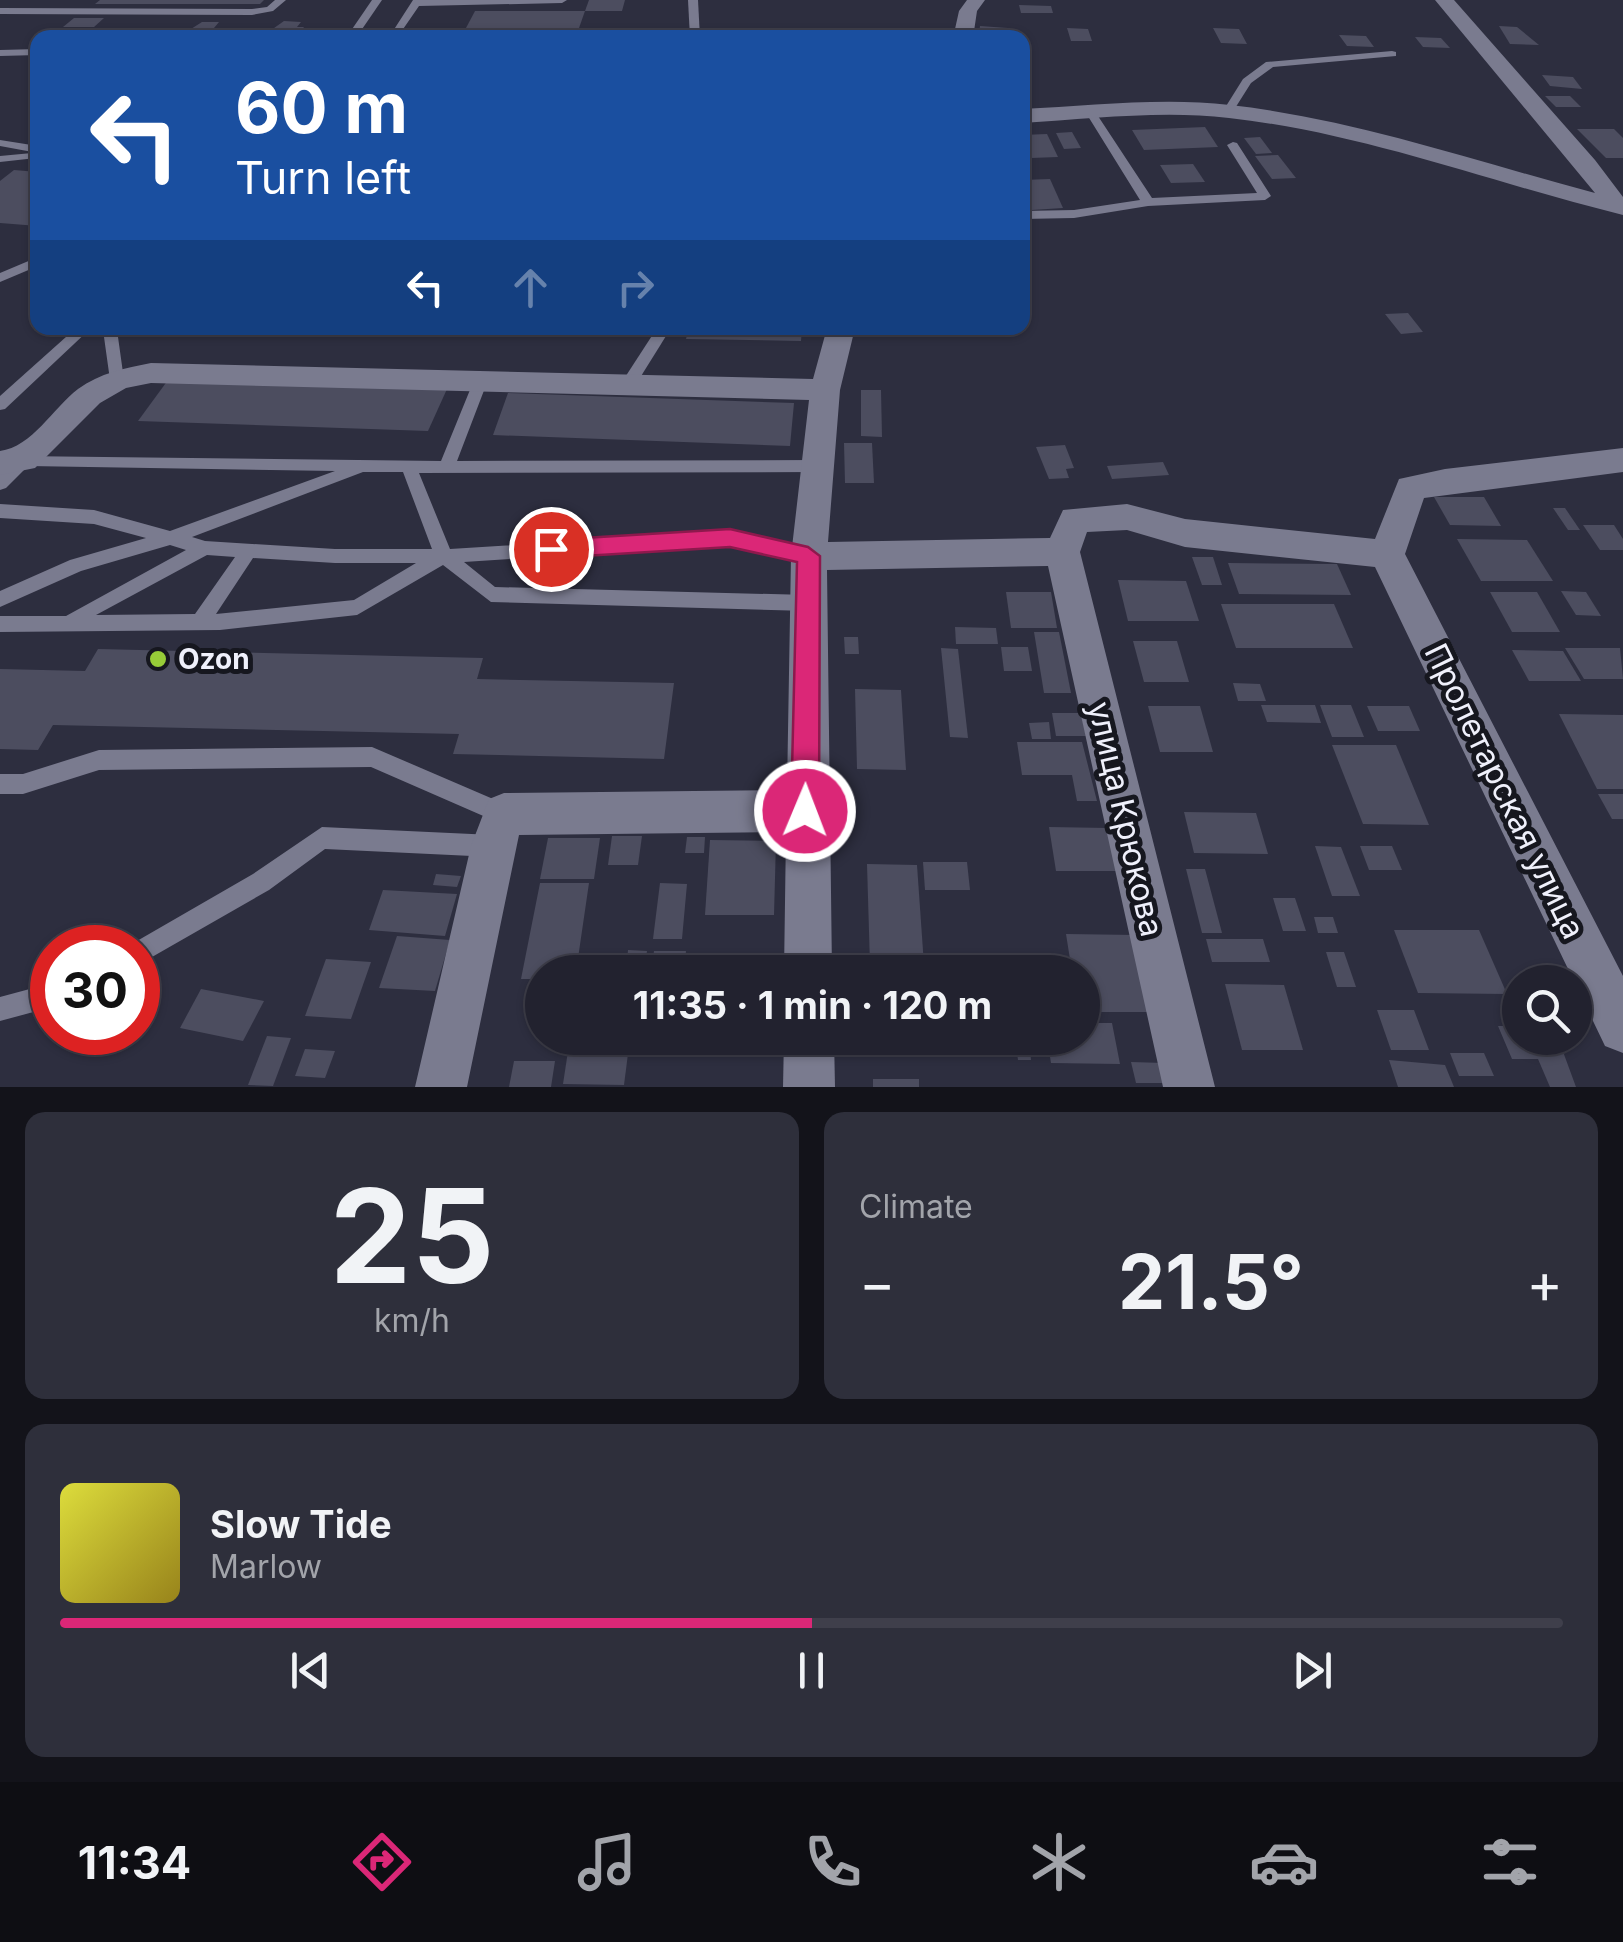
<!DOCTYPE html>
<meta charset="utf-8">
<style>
body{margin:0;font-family:Inter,sans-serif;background:#2e2f3b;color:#f1f3f6;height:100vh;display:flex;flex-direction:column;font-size:38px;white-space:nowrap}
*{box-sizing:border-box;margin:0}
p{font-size:32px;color:#a2a4aa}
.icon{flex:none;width:55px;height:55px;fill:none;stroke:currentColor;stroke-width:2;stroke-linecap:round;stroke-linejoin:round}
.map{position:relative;height:1087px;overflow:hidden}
.side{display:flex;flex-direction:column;gap:25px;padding:25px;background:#13131a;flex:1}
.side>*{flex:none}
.banner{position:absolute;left:30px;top:30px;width:1000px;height:305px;border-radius:20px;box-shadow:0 2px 8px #0004,0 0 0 2px #3f3f4b;background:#1a4fa0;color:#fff;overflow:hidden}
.controls{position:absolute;left:1502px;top:965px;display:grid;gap:20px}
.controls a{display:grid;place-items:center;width:90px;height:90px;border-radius:50%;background:#22222f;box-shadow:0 2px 8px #0004,0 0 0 2px #3f3f4b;font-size:50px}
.speed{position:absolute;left:30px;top:925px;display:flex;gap:20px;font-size:50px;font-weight:700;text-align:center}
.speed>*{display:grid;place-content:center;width:130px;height:130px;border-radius:50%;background:#22222f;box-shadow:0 2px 8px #0004,0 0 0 2px #3f3f4b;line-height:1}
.speed .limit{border:15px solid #d22;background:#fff;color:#111}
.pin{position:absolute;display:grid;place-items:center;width:85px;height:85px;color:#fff;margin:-42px;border:5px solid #fff;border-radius:50%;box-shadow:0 2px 10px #0007}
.me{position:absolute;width:110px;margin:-55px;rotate:1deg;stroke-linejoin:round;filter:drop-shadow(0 0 8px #0008)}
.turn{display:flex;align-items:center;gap:35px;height:210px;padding:0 40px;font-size:45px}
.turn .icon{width:130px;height:130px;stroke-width:2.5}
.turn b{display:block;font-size:70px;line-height:85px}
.lanes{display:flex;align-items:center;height:95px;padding:0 40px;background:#0003;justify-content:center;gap:50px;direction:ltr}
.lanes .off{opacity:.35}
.big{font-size:75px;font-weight:700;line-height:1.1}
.side .tile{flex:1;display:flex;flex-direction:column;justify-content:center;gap:15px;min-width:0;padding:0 35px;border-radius:20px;background:#2e2f3b}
.side .dial{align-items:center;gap:0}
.dial b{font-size:130px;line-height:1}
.song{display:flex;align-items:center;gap:30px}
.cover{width:120px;height:120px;border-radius:15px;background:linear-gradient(135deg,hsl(60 70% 55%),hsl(50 70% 35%))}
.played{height:10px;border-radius:5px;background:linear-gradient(90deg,#db2777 50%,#3f3f4b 50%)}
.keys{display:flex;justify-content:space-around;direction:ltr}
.heat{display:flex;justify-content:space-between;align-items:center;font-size:55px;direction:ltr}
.side .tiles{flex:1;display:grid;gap:25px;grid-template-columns:1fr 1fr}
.tile:last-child{grid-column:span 2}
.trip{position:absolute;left:525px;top:955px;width:575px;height:100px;border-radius:50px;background:#22222f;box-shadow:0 2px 8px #0004,0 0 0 2px #3f3f4b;font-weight:700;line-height:100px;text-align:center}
.tabs{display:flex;height:160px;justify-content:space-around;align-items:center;background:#0e0e13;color:#a2a4aa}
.tabs .icon{width:70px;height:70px}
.tabs .current{color:#db2777}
.tabs b{font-size:45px;color:#f1f3f6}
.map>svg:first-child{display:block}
.building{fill:#4c4d5f}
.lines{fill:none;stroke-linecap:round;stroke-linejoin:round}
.service{fill:#7a7b8f;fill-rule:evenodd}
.minor{fill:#7a7b8f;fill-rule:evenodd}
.route{fill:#db2777;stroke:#8e194d;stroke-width:2.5}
.poi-dot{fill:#97cc38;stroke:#16171f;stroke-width:4}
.labels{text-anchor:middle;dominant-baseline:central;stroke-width:10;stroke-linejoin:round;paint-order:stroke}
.poi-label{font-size:28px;font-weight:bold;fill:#eff0fb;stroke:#16171f;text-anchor:start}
.near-street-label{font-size:32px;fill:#eff0fb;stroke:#16171f}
</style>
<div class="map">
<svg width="1623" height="1087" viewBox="0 0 1623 1087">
<rect width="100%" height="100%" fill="#2d2e3f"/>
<g class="building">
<path d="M100 0H264L260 4H95Z"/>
<path d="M589 0H625L622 11H585Z"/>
<path d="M1019 5 1051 6 1053 13H1021Z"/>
<path d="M475 11H585L579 28H466Z"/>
<path d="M74 18H104L94 27H63Z"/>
<path d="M284 21 301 22 297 27H304L299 34 267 33Z"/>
<path d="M202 22H219L214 28H221L215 34H183Z"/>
<path d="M980 26 1008 28 1007 37 979 35Z"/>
<path d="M1499 26 1517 27 1539 45 1510 44Z"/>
<path d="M1067 28 1088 29 1092 41H1071Z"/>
<path d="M1213 28 1239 29 1247 44 1221 43Z"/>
<path d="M1339 35 1366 36 1374 47 1347 46Z"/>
<path d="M1415 37 1441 38 1450 48 1423 47Z"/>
<path d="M1542 75 1573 77 1582 89 1550 86Z"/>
<path d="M1545 96H1570L1581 107H1556Z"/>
<path d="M1205 127 1218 147 1144 150 1132 130Z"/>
<path d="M1577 129H1614L1623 138V158H1606Z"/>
<path d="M1072 132 1081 148 1064 149 1056 133Z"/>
<path d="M1047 134 1058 157 1031 158 1022 135Z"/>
<path d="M1260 137 1272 153 1256 154 1244 138Z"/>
<path d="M1278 155 1296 178 1272 179 1255 156Z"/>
<path d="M1193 164 1205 182 1171 183 1160 165Z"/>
<path d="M14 170 38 172V226L0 223V181Z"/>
<path d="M1050 179 1063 208 1032 210 1022 180Z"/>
<path d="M1408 313 1423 332 1401 334 1385 314Z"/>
<path d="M689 328H802L801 341 686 339Z"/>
<path d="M168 380 447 389 428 431 138 421Z"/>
<path d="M861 390H881L882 437 861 436Z"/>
<path d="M508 393 794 403 790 446 493 435Z"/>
<path d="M844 443H872L874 483H845Z"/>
<path d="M1065 445 1074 468 1066 469 1069 478 1049 479 1036 447Z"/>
<path d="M1163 462 1169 475 1112 479 1107 466Z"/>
<path d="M1434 497H1484L1501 526 1450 525Z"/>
<path d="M1553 508H1565L1580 530H1568Z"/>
<path d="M1583 525H1614L1623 539V550H1600Z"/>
<path d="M1457 539 1527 540 1553 581H1481Z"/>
<path d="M1192 557H1213L1222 585H1202Z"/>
<path d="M1228 563 1337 564 1351 595 1239 594Z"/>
<path d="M1118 580 1186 581 1199 621H1128Z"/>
<path d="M1561 591 1586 592 1601 616 1576 615Z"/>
<path d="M1006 592H1051L1057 628H1011Z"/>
<path d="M1490 592H1537L1560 632H1512Z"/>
<path d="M1221 604H1334L1353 648H1236Z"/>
<path d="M955 627 996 628 998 644H956Z"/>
<path d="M1034 632H1059L1071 693H1044Z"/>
<path d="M844 637H858L859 654H845Z"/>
<path d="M1133 641H1177L1189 682H1144Z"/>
<path d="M1001 647H1028L1032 671H1004Z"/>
<path d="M941 648 958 649 968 738 950 737Z"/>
<path d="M1565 648H1620L1623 679H1584Z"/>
<path d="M98 649 483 658 477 679 674 683 664 759 453 754 459 734 53 725 38 750 0 749V669L85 671Z"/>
<path d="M1512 650 1563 651 1581 681H1529Z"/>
<path d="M1233 683 1260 684 1266 701H1238Z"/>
<path d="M855 689 901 690 906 770 857 769Z"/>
<path d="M1261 705H1315L1321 723 1267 722Z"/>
<path d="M1320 705H1351L1364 737H1332Z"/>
<path d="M1148 706H1200L1213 752H1160Z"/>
<path d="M1367 706H1409L1420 731H1378Z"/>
<path d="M1052 713H1081L1086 736H1056Z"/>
<path d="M1559 714 1623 715V789H1597Z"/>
<path d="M1049 722 1051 739H1032L1029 723Z"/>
<path d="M1017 742H1082L1097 801H1077L1072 775H1022Z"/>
<path d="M1332 745H1396L1429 825 1363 824Z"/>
<path d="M1598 794H1623V819H1612Z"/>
<path d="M1184 812 1256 813 1268 854 1194 853Z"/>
<path d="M1049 827 1108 828 1117 871H1056Z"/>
<path d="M612 836H642L638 865H608Z"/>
<path d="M687 837H705L704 853H685Z"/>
<path d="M548 838H600L594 879H540Z"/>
<path d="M710 840 776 841 774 915H705Z"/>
<path d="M1315 846 1341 847 1360 896H1332Z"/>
<path d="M1360 846H1392L1402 870H1369Z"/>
<path d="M923 862H967L970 890H925Z"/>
<path d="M867 864 917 865 924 965H870Z"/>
<path d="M1186 869H1205L1222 933H1202Z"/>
<path d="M436 874 461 876 457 887 433 885Z"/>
<path d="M540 883H589L576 972H542V979H521Z"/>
<path d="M660 883 687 884 682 939H653Z"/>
<path d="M383 890 457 894 445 936 369 930Z"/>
<path d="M1273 898H1295L1306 931H1283Z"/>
<path d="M1314 917H1333L1338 933H1318Z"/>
<path d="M1394 930H1479L1507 994 1418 993Z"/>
<path d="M1066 934 1136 935 1151 1012H1082V972H1072Z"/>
<path d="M397 936 450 940 435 991 379 988Z"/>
<path d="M1206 939H1263L1270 962H1212Z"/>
<path d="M628 950 647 951 644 972H626Z"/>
<path d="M654 951H686L684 972H651Z"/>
<path d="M1326 952H1344L1356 987H1337Z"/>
<path d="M326 959 371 962 351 1019 305 1016Z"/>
<path d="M1002 959H1029L1031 972H1003Z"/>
<path d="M1225 984 1284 985 1303 1050H1242Z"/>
<path d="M201 989 264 1001 243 1041 180 1028Z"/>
<path d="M1377 1010H1414L1429 1050H1391Z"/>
<path d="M1082 1023H1112L1120 1064 1051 1063 1047 1038H1082Z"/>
<path d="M1498 1026H1520V1038H1558L1576 1087H1550L1538 1059H1512Z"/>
<path d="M267 1036 291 1038 273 1086 248 1085Z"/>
<path d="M570 1038H630L624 1085 563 1084Z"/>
<path d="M1015 1038H1029L1031 1060H1018Z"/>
<path d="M305 1049 335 1051 325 1078 295 1076Z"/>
<path d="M1450 1053H1484L1494 1076H1459Z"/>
<path d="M1389 1060 1445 1065 1454 1087H1398Z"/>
<path d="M514 1061H555L551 1087H509Z"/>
<path d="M1131 1062 1164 1063 1168 1083H1136Z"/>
<rect x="873" y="1079" width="46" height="8"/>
</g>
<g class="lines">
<g class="service">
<path d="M275 0H286L273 11 252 15 0 14V8L252 9 267 7Z"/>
<path d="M372 0H382L356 38H346Z"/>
<path d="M413 0H567L562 3 419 6 399 35 378 38 393 31Z"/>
<path d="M688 0H698L700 38H690Z"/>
<path d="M38 49V55L0 56V50Z"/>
<path d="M1392 51 1396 52V56L1273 67 1251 83 1232 113 1223 111 1243 79 1266 62Z"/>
<path d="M1091 110 1096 113 1152 198 1257 193 1227 145 1233 142 1237 143 1271 196 1265 200 1148 206 1074 218 1022 219V211L1074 210 1140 200 1086 113Z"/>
<path d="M0 140 38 146V153L0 146Z"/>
<path d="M32 153 38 156 36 158 0 162V156Z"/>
<path d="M38 257V266L0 282V273Z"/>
<path d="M76 328H91L5 409 0 410V396Z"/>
<path d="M108 328H122L118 337 124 380 117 385 110 380 104 337Z"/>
<path d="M657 328H671L633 389H623L620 385Z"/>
<path d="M481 375 488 380 457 461 817 460 825 466 817 472 419 473 450 549 730 531 809 549 815 551 818 556 815 561 809 563 730 545 464 562 495 587 808 595 815 598 817 603 815 608 808 611 491 602 443 565 357 615 220 630 0 632V616H66L186 550 170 545 81 571 0 607V591L70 560 146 538 94 524 0 518V504L94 510 170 531 335 471 28 466 6 488 0 490V474L18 456 441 461 474 380ZM363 472H403L432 549H335L205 541 192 537ZM207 555 235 557 195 614 96 615ZM253 558 335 563H416L354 600 216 614Z"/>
<path d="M372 747 512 807 515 814 512 821 504 825 371 767 99 770 23 794H0V774H23L99 750Z"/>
<path d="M322 827 493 835 501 838 504 846 501 854 493 857 325 849 269 890 138 965V948H128L130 945 253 874Z"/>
<path d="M52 983V1007L0 1021V997Z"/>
</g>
<g class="minor">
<path d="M967 0H985L977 11 973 38H953L959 11Z"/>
<path d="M1435 0H1454L1595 160 1623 197V215C1492 183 1364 133 1229 118 1161 110 1091 119 1022 123V109C1091 106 1161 97 1230 105 1355 119 1474 161 1595 193Z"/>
<path d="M827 328H855L840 390 828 542 1050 538 1063 510 1127 504 1185 519 1375 539 1399 479 1445 469 1623 448V472L1424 498 1405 554 1623 976V1053L1605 1046 1375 567 1185 547 1127 530 1087 532 1080 552 1215 1087H1163L1048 566 827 570 832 972H784L786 832 519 835 467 1087H415L471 846 489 799 504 793 787 790 791 556 809 400 151 383 126 388 100 403 35 468 0 475V451C32 447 53 408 78 389 100 373 125 368 151 363L813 379Z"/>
<path d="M784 1038H834L835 1087H783Z"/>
</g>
</g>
<path class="route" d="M730 529 808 547 820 556 819 811 815 820 805 824 795 820 791 811 797 562 730 547 551 558 540 549 551 540Z"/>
<circle class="poi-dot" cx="158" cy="659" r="10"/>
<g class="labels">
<g class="poi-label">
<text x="178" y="659">Ozon</text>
</g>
<g class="near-street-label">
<text transform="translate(1505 791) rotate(64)">Пролетарская улица</text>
<text transform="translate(1126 819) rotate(77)">улица Крюкова</text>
</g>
</g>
</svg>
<div class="controls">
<a><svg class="icon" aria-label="search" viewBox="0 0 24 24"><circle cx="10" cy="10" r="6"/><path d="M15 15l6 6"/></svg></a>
</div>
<div class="speed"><div class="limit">30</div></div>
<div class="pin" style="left:551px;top:549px;background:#d93025"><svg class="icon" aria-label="arrive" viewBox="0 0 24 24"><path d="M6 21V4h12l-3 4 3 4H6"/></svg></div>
<svg class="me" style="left:805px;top:811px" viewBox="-20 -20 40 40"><circle r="17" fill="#db2777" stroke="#fff" stroke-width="3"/><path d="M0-11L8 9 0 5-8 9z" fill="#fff"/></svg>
<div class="trip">11:35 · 1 min · 120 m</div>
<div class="banner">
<div class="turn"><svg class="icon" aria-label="left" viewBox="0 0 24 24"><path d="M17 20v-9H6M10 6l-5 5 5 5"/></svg><div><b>60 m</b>Turn left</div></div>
<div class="lanes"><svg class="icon" aria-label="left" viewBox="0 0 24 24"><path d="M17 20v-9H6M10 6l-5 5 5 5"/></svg><svg class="icon off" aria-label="ahead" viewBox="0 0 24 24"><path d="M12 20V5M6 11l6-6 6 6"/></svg><svg class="icon off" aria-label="right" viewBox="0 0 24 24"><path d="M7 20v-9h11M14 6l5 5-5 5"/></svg></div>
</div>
</div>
<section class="side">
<div class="tiles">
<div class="tile dial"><b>25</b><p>km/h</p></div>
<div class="tile"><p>Climate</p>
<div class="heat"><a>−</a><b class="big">21.5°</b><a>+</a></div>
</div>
<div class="tile">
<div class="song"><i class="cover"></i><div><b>Slow Tide</b><p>Marlow</p></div></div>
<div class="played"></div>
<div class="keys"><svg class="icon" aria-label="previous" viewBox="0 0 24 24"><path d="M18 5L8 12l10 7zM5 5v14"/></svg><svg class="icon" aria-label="pause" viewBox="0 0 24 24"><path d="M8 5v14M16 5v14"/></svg><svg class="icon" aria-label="next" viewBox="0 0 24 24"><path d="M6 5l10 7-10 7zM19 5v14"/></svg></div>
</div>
</div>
</section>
<nav class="tabs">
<b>11:34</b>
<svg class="icon current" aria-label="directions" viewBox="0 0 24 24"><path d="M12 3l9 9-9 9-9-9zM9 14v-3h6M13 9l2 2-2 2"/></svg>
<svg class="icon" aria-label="music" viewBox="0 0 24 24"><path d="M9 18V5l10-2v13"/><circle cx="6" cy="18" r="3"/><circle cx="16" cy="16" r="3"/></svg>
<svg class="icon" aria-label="phone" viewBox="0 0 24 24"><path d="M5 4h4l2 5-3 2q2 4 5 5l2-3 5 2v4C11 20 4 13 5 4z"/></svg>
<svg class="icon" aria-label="climate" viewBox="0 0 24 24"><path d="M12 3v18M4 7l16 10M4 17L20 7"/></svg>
<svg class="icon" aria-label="car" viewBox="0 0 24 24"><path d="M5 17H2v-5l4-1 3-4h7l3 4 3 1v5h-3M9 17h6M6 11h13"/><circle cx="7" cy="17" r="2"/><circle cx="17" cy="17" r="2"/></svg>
<svg class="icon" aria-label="filters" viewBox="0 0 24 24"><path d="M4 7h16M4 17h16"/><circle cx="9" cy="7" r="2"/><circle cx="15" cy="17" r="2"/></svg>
</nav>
